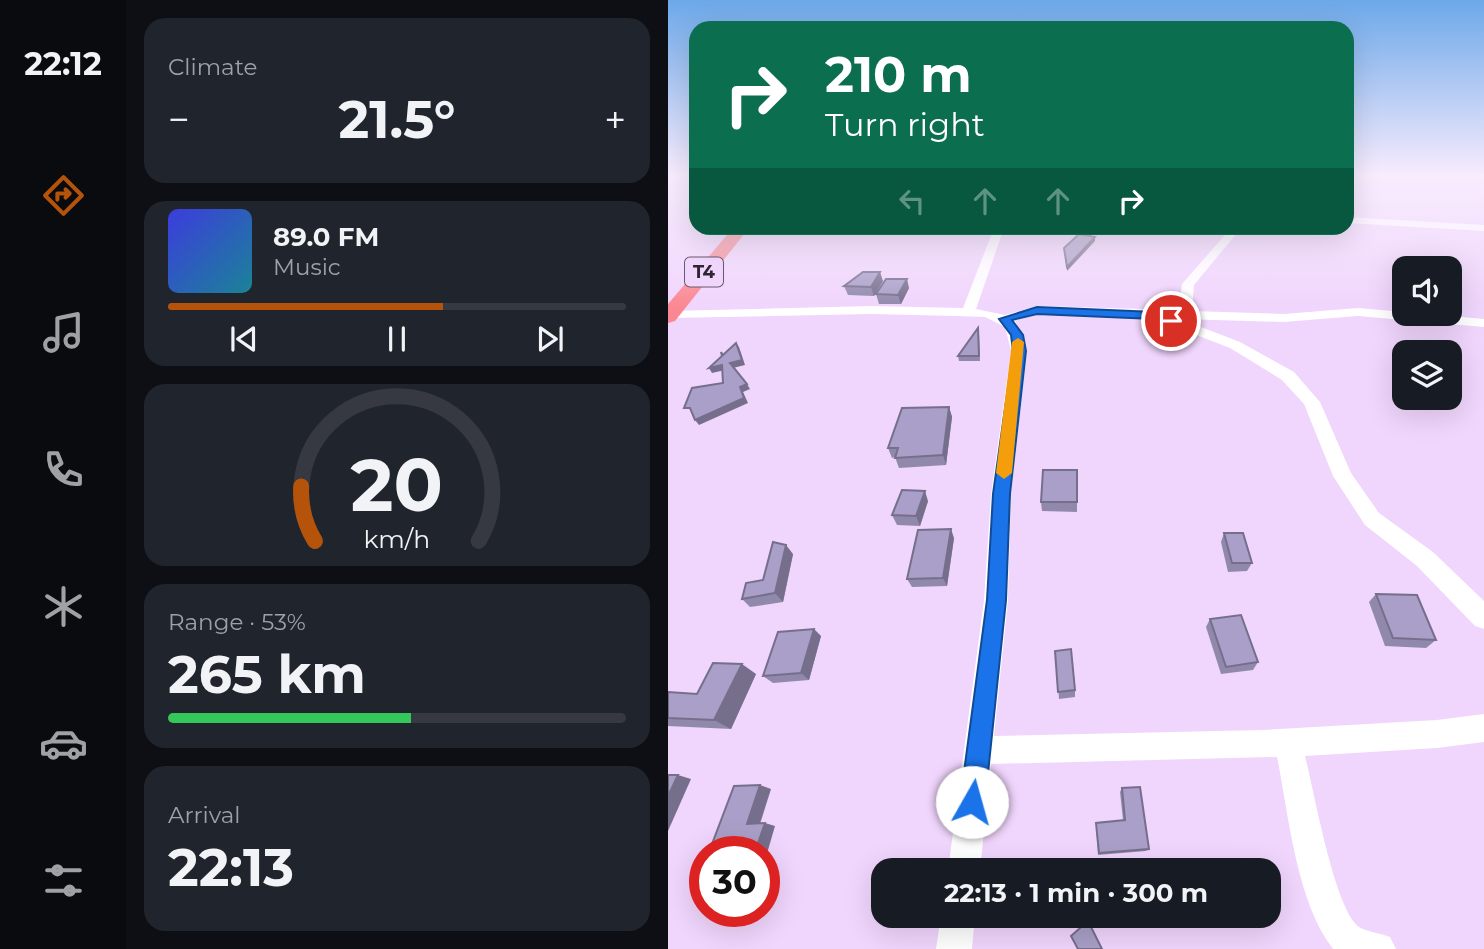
<!DOCTYPE html>
<meta charset="utf-8">
<style>
body{margin:0;font-family:Montserrat,sans-serif;background:#20242c;color:#f1f3f6;height:100vh;display:flex;flex-direction:column;font-size:26px;white-space:nowrap}
*{box-sizing:border-box;margin:0}
p{font-size:23px;color:#9ea1a6}
.icon{flex:none;width:38px;height:38px;fill:none;stroke:currentColor;stroke-width:2;stroke-linecap:round;stroke-linejoin:round}
.map{position:relative;flex:1;overflow:hidden}
.details{display:flex;flex-direction:column;gap:18px;padding:18px;background:#0d0f14;width:542px}
.details>*{flex:none}
.top-card{position:absolute;left:21px;top:21px;width:665px;height:214px;border-radius:21px;box-shadow:0 7px 28px #0002;background:#0b6e4f;color:#fff;overflow:hidden}
.buttons{position:absolute;left:724px;top:256px;display:grid;gap:14px}
.buttons a{display:grid;place-items:center;width:70px;height:70px;border-radius:14px;background:#171b24;box-shadow:0 7px 28px #0002;font-size:35px}
.speed{position:absolute;left:21px;top:836px;display:flex;gap:14px;font-size:35px;font-weight:700;text-align:center}
.speed>*{display:grid;place-content:center;width:91px;height:91px;border-radius:50%;background:#171b24;box-shadow:0 7px 28px #0002;line-height:1}
.speed .limit{border:10px solid #d22;background:#fff;color:#111}
.pin{position:absolute;display:grid;place-items:center;width:60px;height:60px;color:#fff;margin:-30px;border:4px solid #fff;border-radius:50%;box-shadow:0 2px 7px #0007}
.me{position:absolute;width:77px;margin:-38px;rotate:7deg;stroke-linejoin:round;filter:drop-shadow(0 0 5px #0008)}
.turn{display:flex;align-items:center;gap:24px;height:147px;padding:0 21px;font-size:32px}
.turn .icon{width:91px;height:91px;stroke-width:2.5}
.turn b{display:block;font-size:49px;line-height:60px}
.lanes{display:flex;align-items:center;height:66px;padding:0 21px;background:#0003;justify-content:center;gap:35px;direction:ltr}
.lanes .off{opacity:.35}
.big{font-size:52px;font-weight:700;line-height:1.1}
.details .widget{flex:1;display:flex;flex-direction:column;justify-content:center;gap:10px;min-width:0;padding:0 24px;border-radius:21px;background:#20242c}
.details .dial{align-items:center;gap:0}
.dial svg{height:182px;overflow:visible;fill:none;stroke:#363941;stroke-width:7;stroke-linecap:round;text-anchor:middle}
.dial text{fill:#f1f3f6;stroke:none}
.song{display:flex;align-items:center;gap:21px}
.cover{width:84px;height:84px;border-radius:10px;background:linear-gradient(135deg,hsl(240 70% 55%),hsl(190 70% 35%))}
.played{height:7px;border-radius:4px;background:linear-gradient(90deg,#b45309 60%,#363941 60%)}
.keys{display:flex;justify-content:space-around;direction:ltr}
.heat{display:flex;justify-content:space-between;align-items:center;font-size:38px;direction:ltr}
.charge{height:10px;border-radius:5px;background:linear-gradient(90deg,#34c759 53%,#363941 0)}
.trip{position:absolute;left:203px;top:858px;width:410px;height:70px;border-radius:21px;background:#171b24;box-shadow:0 7px 28px #0002;font-weight:700;line-height:70px;text-align:center}
main{display:flex;flex:1;min-height:0}
.menu{display:flex;flex-direction:column;width:126px;justify-content:space-around;align-items:center;background:#090b0e;color:#9ea1a6}
.menu .icon{width:49px;height:49px}
.menu .active{color:#b45309}
.menu b{font-size:32px;color:#f1f3f6}
.map>svg:first-child{display:block}
.lines{fill:none;stroke-linecap:round;stroke-linejoin:round}
.minor{fill:#fff;fill-rule:evenodd}
.highway{fill:#fa8791;fill-rule:evenodd}
.wall{fill:#9189ac}
.shaded-wall{fill:#766f8c}
.building{fill:#a99fc8;stroke:#766f8c;stroke-width:2}
.route{fill:#1a73e8;stroke:#114b97;stroke-width:2}
.slow{fill:#f59e0b}
.labels{text-anchor:middle;dominant-baseline:central;stroke-width:5;stroke-linejoin:round;paint-order:stroke}
.shield{fill:#f0d5fc;stroke:#68596f;stroke-width:2}
.shield-label{font-size:18px;font-weight:bold;fill:#2e2433}
</style>
<main>
<nav class="menu">
<b>22:12</b>
<svg class="icon active" aria-label="directions" viewBox="0 0 24 24"><path d="M12 3l9 9-9 9-9-9zM9 14v-3h6M13 9l2 2-2 2"/></svg>
<svg class="icon" aria-label="music" viewBox="0 0 24 24"><path d="M9 18V5l10-2v13"/><circle cx="6" cy="18" r="3"/><circle cx="16" cy="16" r="3"/></svg>
<svg class="icon" aria-label="phone" viewBox="0 0 24 24"><path d="M5 4h4l2 5-3 2q2 4 5 5l2-3 5 2v4C11 20 4 13 5 4z"/></svg>
<svg class="icon" aria-label="climate" viewBox="0 0 24 24"><path d="M12 3v18M4 7l16 10M4 17L20 7"/></svg>
<svg class="icon" aria-label="car" viewBox="0 0 24 24"><path d="M5 17H2v-5l4-1 3-4h7l3 4 3 1v5h-3M9 17h6M6 11h13"/><circle cx="7" cy="17" r="2"/><circle cx="17" cy="17" r="2"/></svg>
<svg class="icon" aria-label="filters" viewBox="0 0 24 24"><path d="M4 7h16M4 17h16"/><circle cx="9" cy="7" r="2"/><circle cx="15" cy="17" r="2"/></svg>
</nav>
<section class="details">
<div class="widget"><p>Climate</p>
<div class="heat"><a>−</a><b class="big">21.5°</b><a>+</a></div>
</div>
<div class="widget">
<div class="song"><i class="cover"></i><div><b>89.0 FM</b><p>Music</p></div></div>
<div class="played"></div>
<div class="keys"><svg class="icon" aria-label="previous" viewBox="0 0 24 24"><path d="M18 5L8 12l10 7zM5 5v14"/></svg><svg class="icon" aria-label="pause" viewBox="0 0 24 24"><path d="M8 5v14M16 5v14"/></svg><svg class="icon" aria-label="next" viewBox="0 0 24 24"><path d="M6 5l10 7-10 7zM19 5v14"/></svg></div>
</div>
<div class="widget dial"><svg viewBox="0 0 100 80">
<path d="M14 69A42 42 0 1 1 86 69"/>
<path d="M14 69A42 42 0 0 1 8 45" stroke="#b45309"/>
<text x="50" y="56" font-size="32" font-weight="700">20</text>
<text x="50" y="72" font-size="11">km/h</text>
</svg></div>
<div class="widget"><p>Range · 53%</p><b class="big">265 km</b><div class="charge"></div></div>
<div class="widget"><p>Arrival</p><b class="big">22:13</b></div>
</section>
<div class="map">
<svg width="816" height="949" viewBox="0 0 816 949">
<rect width="100%" height="100%" fill="#f0d5fc"/>
<g class="lines">
<g class="minor">
<path d="M679 217 816 225V231L679 223Z"/>
<path d="M326 228H336L308 309 337 315 369 306 511 310 514 284 563 228H573L526 285 524 311 616 314 690 308 816 319V327L690 316 616 322 512 319 572 342 626 372 652 402 683 473 711 513 765 552 816 601V629L807 626 749 566 697 525 665 476 636 404 614 380 562 348 497 323 496 318 370 314 347 320 359 351 343 494 340 600 326 736 594 730 769 720 816 714V742L769 748 637 756C646 790 666 908 691 927 699 932 713 933 722 937L728 949H665C628 901 621 816 609 757L323 764 312 870H280L316 600 323 494 343 351 337 327 317 317 286 316 203 314 3 318 0 317V311L203 306 295 308Z"/>
<path d="M389 228H436C427 234 398 234 389 228Z"/>
<path d="M273 915H307L304 949H268Z"/>
</g>
<path class="highway" d="M65 228H81L7 321 0 323V304Z"/>
</g>
<g class="wall">
<path d="M209 228H240L239 229H209Z"/>
<path d="M215 281 206 296 180 295 176 286Z"/>
<path d="M241 288 233 304H211L208 294Z"/>
<path d="M311 333 312 361H291L290 356Z"/>
<path d="M281 407 284 417 278 465 231 468 227 457 224 458 220 448Z"/>
<path d="M409 470V512L374 511 373 502Z"/>
<path d="M260 501 252 526 229 525 224 515Z"/>
<path d="M556 533 584 563 579 571 560 572 553 542Z"/>
<path d="M286 538 279 586 244 587 239 579Z"/>
<path d="M125 554 115 602 82 607 74 599Z"/>
<path d="M708 594 768 640 758 648 717 646 701 602Z"/>
<path d="M542 619 590 662 585 670 553 674 538 627Z"/>
<path d="M153 636 141 680 105 683 95 676Z"/>
<path d="M387 651 407 690V697L391 699Z"/>
<path d="M88 674 63 729 0 726V692L29 694Z"/>
<path d="M454 788 481 849 478 851 430 855 428 826V823L455 820 452 792Z"/>
</g>
<g class="shaded-wall">
<path d="M427 237V241L399 271V267Z"/>
<path d="M212 272 215 281 206 296 203 287Z"/>
<path d="M239 279 241 288 233 304 230 295Z"/>
<path d="M68 343 71 347 77 365 65 368 62 363Z"/>
<path d="M54 365 57 370 44 373 41 368Z"/>
<path d="M79 384 82 389 75 392 80 403 31 425 27 420 72 387Z"/>
<path d="M281 407 284 417 278 465 275 455Z"/>
<path d="M257 491 260 501 252 526 248 516Z"/>
<path d="M283 529 286 538 279 586 275 578Z"/>
<path d="M118 545 125 554 115 602 107 593Z"/>
<path d="M146 629 153 636 141 680 133 673Z"/>
<path d="M74 664 88 674 63 729 46 720Z"/>
<path d="M10 775 23 779 0 831V796Z"/>
<path d="M92 785 103 789 91 827 79 824Z"/>
<path d="M97 823 107 826 98 857H96V852H87Z"/>
</g>
<g class="building">
<path d="M411 234 427 237 399 267 396 248Z"/>
<path d="M195 272H212L203 287 176 286Z"/>
<path d="M218 279H239L230 295 208 294Z"/>
<path d="M310 328 311 356H290Z"/>
<path d="M68 343 74 360 62 363 79 384 72 387 76 398 27 420 22 408H16L24 388 55 383 54 365 41 368 54 356 53 352 55 355Z"/>
<path d="M281 407 275 455 227 458 230 448H220L234 408Z"/>
<path d="M375 470H409V502H373Z"/>
<path d="M234 490 257 491 248 516 224 515Z"/>
<path d="M283 529 275 578 239 579 250 530Z"/>
<path d="M556 533H575L584 563H564Z"/>
<path d="M105 542 118 545 107 593 74 599 78 583 95 580Z"/>
<path d="M708 594 749 595 768 640 725 638Z"/>
<path d="M573 615 590 662 558 667 542 619Z"/>
<path d="M146 629 133 673 95 676 110 632Z"/>
<path d="M403 649 407 690 390 692 387 651Z"/>
<path d="M45 663 74 664 46 720 0 718V692L29 694Z"/>
<path d="M0 775H10L0 796Z"/>
<path d="M92 785 79 824 97 823 87 852H41L66 786Z"/>
<path d="M472 787 481 849 431 853 428 823 457 820 454 788Z"/>
<path d="M420 921 434 949H410L403 936Z"/>
</g>
<linearGradient id="sky" x2="0" y2="1"><stop stop-color="#6ca8e9"/><stop offset="0.57" stop-color="#f8ecfe"/><stop offset="1" stop-color="#f8ecfe" stop-opacity="0"/></linearGradient>
<rect width="816" height="308" fill="url(#sky)"/>
<path class="route" d="M369 307 488 312 509 321 503 324 486 319 369 314 344 320 355 335 358 351 342 494 338 600 317 802 313 811 304 815 296 811 292 802 319 600 325 494 345 351 343 335 331 319Z"/>
<path class="slow" d="M350 338 356 342 344 473 336 479 328 473 344 342Z"/>
<g class="labels">
<rect class="shield" x="17" y="257.5" width="38" height="29" rx="5"/>
<g class="shield-label">
<text x="36" y="272">T4</text>
</g>
</g>
</svg>
<div class="buttons">
<a><svg class="icon" aria-label="sound" viewBox="0 0 24 24"><path d="M4 9h4l5-4v14l-5-4H4zM17 9q2 3 0 6"/></svg></a>
<a><svg class="icon" aria-label="layers" viewBox="0 0 24 24"><path d="M12 4l9 5-9 5-9-5zM3 14l9 5 9-5"/></svg></a>
</div>
<div class="speed"><div class="limit">30</div></div>
<div class="pin" style="left:503px;top:321px;background:#d93025"><svg class="icon" aria-label="arrive" viewBox="0 0 24 24"><path d="M6 21V4h12l-3 4 3 4H6"/></svg></div>
<svg class="me" style="left:304px;top:802px" viewBox="-20 -20 40 40"><circle r="19" fill="#fff"/><path d="M0-13L10 11 0 6-10 11z" fill="#1a73e8"/></svg>
<div class="trip">22:13 · 1 min · 300 m</div>
<div class="top-card">
<div class="turn"><svg class="icon" aria-label="right" viewBox="0 0 24 24"><path d="M7 20v-9h11M14 6l5 5-5 5"/></svg><div><b>210 m</b>Turn right</div></div>
<div class="lanes"><svg class="icon off" aria-label="left" viewBox="0 0 24 24"><path d="M17 20v-9H6M10 6l-5 5 5 5"/></svg><svg class="icon off" aria-label="ahead" viewBox="0 0 24 24"><path d="M12 20V5M6 11l6-6 6 6"/></svg><svg class="icon off" aria-label="ahead" viewBox="0 0 24 24"><path d="M12 20V5M6 11l6-6 6 6"/></svg><svg class="icon" aria-label="right" viewBox="0 0 24 24"><path d="M7 20v-9h11M14 6l5 5-5 5"/></svg></div>
</div>
</div>
</main>
